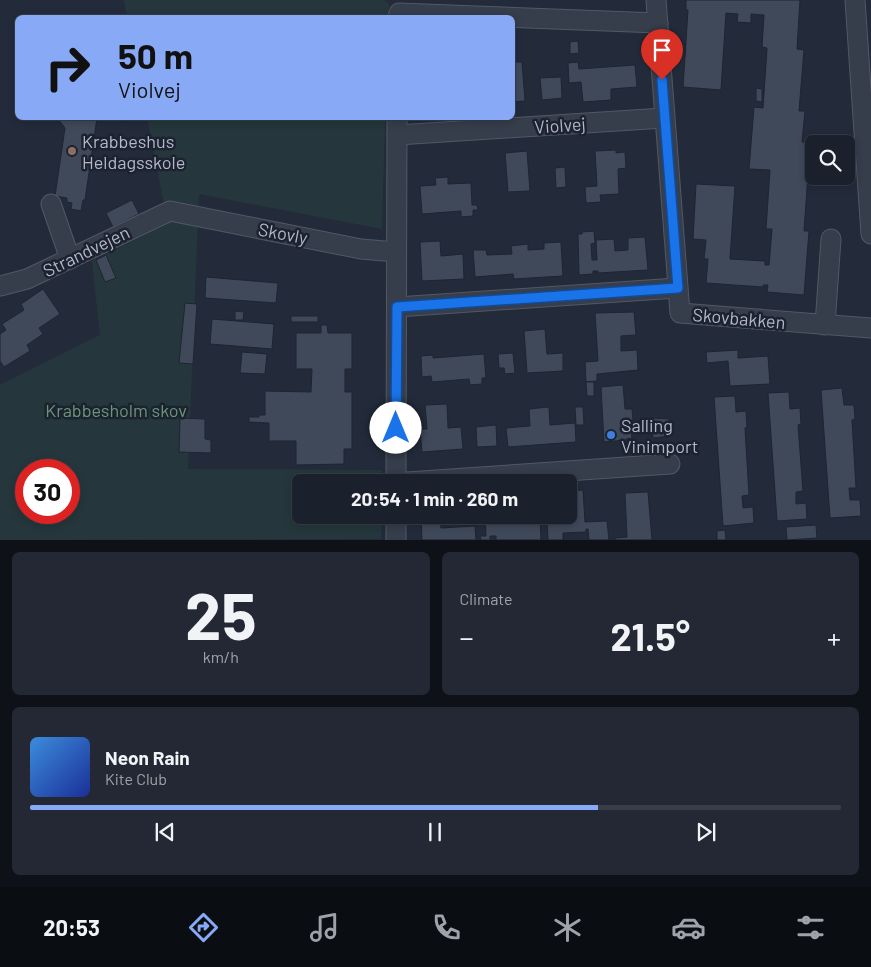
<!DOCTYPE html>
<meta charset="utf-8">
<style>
body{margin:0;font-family:Barlow,sans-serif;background:#232834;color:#f1f3f6;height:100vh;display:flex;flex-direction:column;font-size:19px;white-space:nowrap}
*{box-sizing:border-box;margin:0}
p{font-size:16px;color:#9fa3a9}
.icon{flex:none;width:28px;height:28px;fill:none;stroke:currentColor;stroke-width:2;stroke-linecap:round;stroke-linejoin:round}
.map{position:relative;height:540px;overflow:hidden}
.drawer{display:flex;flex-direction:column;gap:12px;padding:12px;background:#0e1218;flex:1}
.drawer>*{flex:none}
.banner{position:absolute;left:15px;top:15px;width:500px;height:105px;border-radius:8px;box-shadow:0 2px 8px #0003,0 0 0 1px #383e48;background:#88a9f6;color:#111;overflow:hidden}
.buttons{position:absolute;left:805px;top:135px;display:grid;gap:10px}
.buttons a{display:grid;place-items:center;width:50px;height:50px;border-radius:8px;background:#1a202c;box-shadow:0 2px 8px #0003,0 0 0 1px #383e48;font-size:25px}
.speed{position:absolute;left:15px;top:459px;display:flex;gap:10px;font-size:25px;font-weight:700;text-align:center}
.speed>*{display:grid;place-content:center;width:65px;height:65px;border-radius:50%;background:#1a202c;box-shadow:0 2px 8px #0003,0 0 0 1px #383e48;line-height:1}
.speed .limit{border:8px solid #d22;background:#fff;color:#111}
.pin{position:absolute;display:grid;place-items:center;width:42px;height:42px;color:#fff;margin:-51px -21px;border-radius:50% 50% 50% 0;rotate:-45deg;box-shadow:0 0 5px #0007}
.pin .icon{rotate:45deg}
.me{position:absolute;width:55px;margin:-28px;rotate:0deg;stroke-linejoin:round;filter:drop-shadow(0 0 4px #0008)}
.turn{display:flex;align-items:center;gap:18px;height:105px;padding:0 20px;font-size:22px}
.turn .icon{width:65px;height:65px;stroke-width:2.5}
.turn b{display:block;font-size:35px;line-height:42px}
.big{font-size:38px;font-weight:700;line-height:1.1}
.drawer .widget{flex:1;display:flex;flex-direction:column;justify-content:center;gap:8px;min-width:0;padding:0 18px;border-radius:8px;background:#232834}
.drawer .dial{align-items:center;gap:0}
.dial b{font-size:65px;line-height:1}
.song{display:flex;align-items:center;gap:15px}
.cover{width:60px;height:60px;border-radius:8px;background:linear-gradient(135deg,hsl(210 70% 55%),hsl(230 70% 35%))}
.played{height:5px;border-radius:2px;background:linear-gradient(90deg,#88a9f6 70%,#383e48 70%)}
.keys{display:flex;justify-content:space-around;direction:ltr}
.heat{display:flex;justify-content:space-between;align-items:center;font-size:28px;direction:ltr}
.drawer .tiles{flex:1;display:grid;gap:12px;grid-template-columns:1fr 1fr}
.widget:last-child{grid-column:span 2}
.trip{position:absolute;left:292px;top:474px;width:285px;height:50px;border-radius:8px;background:#1a202c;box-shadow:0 2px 8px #0003,0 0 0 1px #383e48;font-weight:700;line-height:50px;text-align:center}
.tab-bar{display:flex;height:80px;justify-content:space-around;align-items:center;background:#0a0d12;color:#9fa3a9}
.tab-bar .icon{width:35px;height:35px}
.tab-bar .active{color:#88a9f6}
.tab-bar b{font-size:22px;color:#f1f3f6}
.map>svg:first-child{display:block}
.green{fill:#25373c;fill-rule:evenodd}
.building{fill:#3f495a;stroke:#1e2432}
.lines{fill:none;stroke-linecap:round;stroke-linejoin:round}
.minor-casing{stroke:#525866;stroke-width:21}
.minor{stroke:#363d4b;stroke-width:19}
.route-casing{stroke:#114b97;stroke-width:12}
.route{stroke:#1a73e8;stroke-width:9}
.education-dot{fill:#8d6e63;stroke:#1c2230;stroke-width:2}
.shop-dot{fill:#3f7fe0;stroke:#1c2230;stroke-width:2}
.labels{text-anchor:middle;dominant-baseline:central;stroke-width:5;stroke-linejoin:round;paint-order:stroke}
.street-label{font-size:18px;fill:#b2b8c7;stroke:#1c2230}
.poi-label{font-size:18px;fill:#b2b8c7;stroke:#1c2230;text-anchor:start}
.park-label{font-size:18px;fill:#699777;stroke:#1c2230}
</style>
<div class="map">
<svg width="871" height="540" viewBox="0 0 871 540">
<rect width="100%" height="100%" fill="#232b3b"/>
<g class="green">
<path d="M124 0H384L389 4V17H127Z"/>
<path d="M147 118H385L382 229 199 194 188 469 382 470V482H301V515H382L381 539 0 540V385L100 335 92 261 168 224ZM26 470H69V512H26Z"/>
</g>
<g class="building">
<path d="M686 0H800L797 49 804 50 799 111H805L802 142 820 144H814V175L808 174 804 231H809L804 295 767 292 768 285H763V287L706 283 708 259H704L706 240 693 239 696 184 735 186 730 259 765 261V265H769L772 229H766L770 170 749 169 754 107 763 108 767 48 762 47 764 15 751 14V23L737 22 738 14 726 13 721 90 683 87 688 10H686Z"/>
<path d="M578 41 579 53 570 54V42Z"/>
<path d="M512 62H522L525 101 512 102Z"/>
<path d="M578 62 579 69 635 65 637 87 611 89V100L583 102 581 82 569 83 568 63Z"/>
<path d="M561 77 562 98 542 100 540 78Z"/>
<path d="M756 88 762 89V102L756 101Z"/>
<path d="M51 118H97L85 200H83L81 211 71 209 72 203 67 202V198L55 196 65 128 58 119Z"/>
<path d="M117 118H129L128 121 116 119Z"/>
<path d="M616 150V153L625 152 626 168 618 169 619 194 600 195 601 202 586 203 585 187 597 186 595 151Z"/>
<path d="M527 151 530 191 508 192 505 153Z"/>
<path d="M565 167 566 187 556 188 555 168Z"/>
<path d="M448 177V184L471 183 472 205H477L478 210H473V216L461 217V211L422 214 420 186 436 185 435 178Z"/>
<path d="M132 200 139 214 113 227 106 213Z"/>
<path d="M594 231 595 243 591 244 592 260H597L596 240 614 239 615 251 628 250V238L645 237 648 270 598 273V271H593V274L579 275 578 234H582V232Z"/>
<path d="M440 241 441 256 463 254 464 279 422 281 420 242Z"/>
<path d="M561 242 563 276 514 279 513 274 475 277 473 250H486L487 255 512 254 511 246 528 244V250L544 249V243Z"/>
<path d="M106 255 116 278 105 282 96 260Z"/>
<path d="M206 277 278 283 276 303 205 298Z"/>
<path d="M43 289 60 314 39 328 43 334 27 345 30 351 4 367 0 361V334L6 330 2 324 24 310 21 304Z"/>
<path d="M185 303 197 304 193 364 179 363Z"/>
<path d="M235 311 244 312 243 320H235Z"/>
<path d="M634 312 636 335 621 336V351L637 350 638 370 597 374V381L586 382 585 362 598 361 595 313Z"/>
<rect x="291" y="316" width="27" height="6"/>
<path d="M212 319 274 324 272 349 210 344Z"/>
<path d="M321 325H327L328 333H352V369H345V392H352V449H344V464L296 465V441H269V423L249 422V417H259V415H265V391L311 392 312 369H296V333H321Z"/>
<path d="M545 329 547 354 563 353V371L527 373 524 331Z"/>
<path d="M738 350V358L768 356 770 384 730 386 728 361 707 363 706 352Z"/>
<path d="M242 352 267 354 265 374 240 373Z"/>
<path d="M513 353 515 373 505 374 504 368H499L498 354Z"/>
<path d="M484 354 486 378H482V384L470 385 469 379 432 382 431 376 422 377 421 356 433 355V358Z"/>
<path d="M586 382H594V396H587Z"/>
<path d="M623 385 625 409H632L633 420 625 421 626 428H631L632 438 626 439V440L604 442 601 387Z"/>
<path d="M842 388 844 405H854L855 419 852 420 856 488H849L850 500H860L861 516 830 518 821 390Z"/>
<path d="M789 392 790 409 800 408 801 424 798 425 803 491 796 492V504L806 503 807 519 777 521 768 393Z"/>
<path d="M735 396 736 412 746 411 747 427 745 428 749 495 742 496 743 508 753 507 754 523 723 526 714 397Z"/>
<path d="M447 404 448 428 461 427 463 449 422 452 420 429H427L425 405Z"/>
<path d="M549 407 550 425 575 423 576 442 508 447 506 428 530 426 529 409Z"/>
<path d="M575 407H583L584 425H576Z"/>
<path d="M180 418 205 419V439L211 440V453L179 452Z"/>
<path d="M652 418 669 419 670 436 653 438Z"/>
<path d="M496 425 497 446 477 447 476 427Z"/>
<path d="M583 490 585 522 607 521 609 540H589L588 529H586V532L563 533V540H548L547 522 560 521 559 515H569V491Z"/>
<path d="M648 492 652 540H615V538L627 537 625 493Z"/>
<path d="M421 515H440L441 528 475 526 476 540H422Z"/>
<path d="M485 515H497V522L527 521 526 515H540L541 540H496V536H490V540H481L480 536H486Z"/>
<path d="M816 525 817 538 787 540 786 527Z"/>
<path d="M725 530 726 540H717V531Z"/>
</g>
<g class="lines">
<defs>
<g id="minor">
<path d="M656 0 680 313 871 328"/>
<path d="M855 0 871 234"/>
<path d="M398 18 399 13 658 23"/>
<path d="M397 135 664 118"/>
<path d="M51 204 70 259"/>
<path d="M0 286 27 279 170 211 361 249 396 252"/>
<path d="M397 307 677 288"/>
<path d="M825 325 831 239"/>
<path d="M396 482 397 118"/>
<path d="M407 482 670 464"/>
<path d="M396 540V515"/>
</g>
</defs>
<use href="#minor" class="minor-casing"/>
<use href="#minor" class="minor"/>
</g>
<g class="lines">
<defs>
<path id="route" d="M396 428 397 307 678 288 662 80"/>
</defs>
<use href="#route" class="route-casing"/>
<use href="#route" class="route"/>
</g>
<circle class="education-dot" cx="72" cy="151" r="5"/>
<circle class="shop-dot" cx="611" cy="435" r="5"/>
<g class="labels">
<g class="street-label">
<text transform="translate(560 125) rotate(-4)">Violvej</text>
<text transform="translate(283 233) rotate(11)">Skovly</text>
<text transform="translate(86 251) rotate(-26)">Strandvejen</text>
<text transform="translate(739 318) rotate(5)">Skovbakken</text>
</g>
<g class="poi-label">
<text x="82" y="141">Krabbeshus<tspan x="82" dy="21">Heldagsskole</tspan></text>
<text x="621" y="425">Salling<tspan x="621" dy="21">Vinimport</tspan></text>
</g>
<g class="park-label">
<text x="116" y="410">Krabbesholm skov</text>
</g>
</g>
</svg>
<div class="buttons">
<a><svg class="icon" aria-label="search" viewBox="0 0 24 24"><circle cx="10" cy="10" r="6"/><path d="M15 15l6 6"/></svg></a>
</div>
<div class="speed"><div class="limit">30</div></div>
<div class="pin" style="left:662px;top:80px;background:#d93025"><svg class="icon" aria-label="arrive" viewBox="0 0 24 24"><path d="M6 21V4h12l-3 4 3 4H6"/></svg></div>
<svg class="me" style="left:396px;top:428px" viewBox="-20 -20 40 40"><circle r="19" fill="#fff"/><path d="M0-13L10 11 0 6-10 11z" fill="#1a73e8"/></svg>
<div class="trip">20:54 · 1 min · 260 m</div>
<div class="banner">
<div class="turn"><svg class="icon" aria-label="right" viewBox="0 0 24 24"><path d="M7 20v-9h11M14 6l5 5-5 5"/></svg><div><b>50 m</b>Violvej</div></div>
</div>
</div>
<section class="drawer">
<div class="tiles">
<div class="widget dial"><b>25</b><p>km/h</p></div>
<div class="widget"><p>Climate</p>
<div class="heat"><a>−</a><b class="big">21.5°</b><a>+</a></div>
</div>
<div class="widget">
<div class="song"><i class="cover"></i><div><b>Neon Rain</b><p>Kite Club</p></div></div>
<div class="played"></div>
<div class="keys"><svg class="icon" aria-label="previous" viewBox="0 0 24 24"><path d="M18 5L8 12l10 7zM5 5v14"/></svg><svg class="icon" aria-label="pause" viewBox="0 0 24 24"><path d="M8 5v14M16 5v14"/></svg><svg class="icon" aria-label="next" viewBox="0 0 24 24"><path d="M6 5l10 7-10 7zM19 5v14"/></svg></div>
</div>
</div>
</section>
<nav class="tab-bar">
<b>20:53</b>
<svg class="icon active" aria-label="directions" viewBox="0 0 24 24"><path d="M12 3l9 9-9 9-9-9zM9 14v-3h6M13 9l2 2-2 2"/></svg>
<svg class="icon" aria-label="music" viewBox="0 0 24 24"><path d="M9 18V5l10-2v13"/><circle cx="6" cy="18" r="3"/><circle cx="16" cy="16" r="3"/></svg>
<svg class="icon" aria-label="phone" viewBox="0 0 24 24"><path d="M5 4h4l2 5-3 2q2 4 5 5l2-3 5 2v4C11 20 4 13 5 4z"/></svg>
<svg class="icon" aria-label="climate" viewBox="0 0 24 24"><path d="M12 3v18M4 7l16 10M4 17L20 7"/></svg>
<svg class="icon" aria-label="car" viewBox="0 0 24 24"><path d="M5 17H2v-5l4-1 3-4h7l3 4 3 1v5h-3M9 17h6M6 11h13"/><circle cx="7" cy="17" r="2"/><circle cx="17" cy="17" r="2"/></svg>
<svg class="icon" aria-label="filters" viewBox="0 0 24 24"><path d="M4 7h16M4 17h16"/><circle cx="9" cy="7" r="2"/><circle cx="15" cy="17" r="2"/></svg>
</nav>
